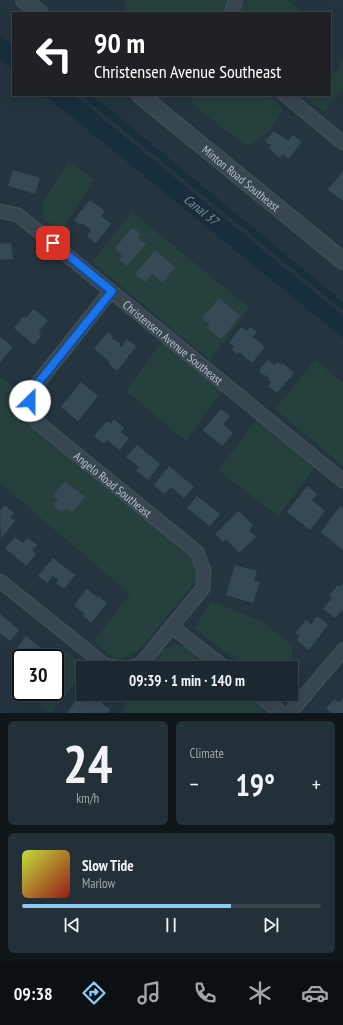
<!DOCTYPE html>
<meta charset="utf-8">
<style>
body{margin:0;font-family:"PT Sans Narrow",sans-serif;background:#243037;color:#f1f3f6;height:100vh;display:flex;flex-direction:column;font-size:15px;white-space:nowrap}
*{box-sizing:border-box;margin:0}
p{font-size:13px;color:#a0a6aa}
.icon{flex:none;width:22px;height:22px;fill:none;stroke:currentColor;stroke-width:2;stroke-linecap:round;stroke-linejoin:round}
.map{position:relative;height:713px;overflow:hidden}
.panel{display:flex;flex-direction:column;gap:8px;padding:8px;background:#0f161a;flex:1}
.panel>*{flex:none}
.banner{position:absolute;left:12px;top:12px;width:319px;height:84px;border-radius:0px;box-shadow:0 4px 16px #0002,0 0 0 1px #39444b;background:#202124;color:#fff;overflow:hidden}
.speed{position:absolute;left:12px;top:649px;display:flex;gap:8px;font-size:20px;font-weight:700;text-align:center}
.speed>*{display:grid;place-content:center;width:52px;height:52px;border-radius:50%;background:#1b282f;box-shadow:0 4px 16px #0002,0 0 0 1px #39444b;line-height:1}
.speed .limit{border:2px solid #111;border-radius:6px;background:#fff;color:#111}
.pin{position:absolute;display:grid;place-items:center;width:34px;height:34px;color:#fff;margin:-17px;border-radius:8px;box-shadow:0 2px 6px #0006}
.me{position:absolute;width:44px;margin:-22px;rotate:23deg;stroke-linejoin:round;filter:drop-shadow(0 0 3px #0008)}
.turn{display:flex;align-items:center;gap:14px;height:84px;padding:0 16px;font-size:18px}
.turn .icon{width:52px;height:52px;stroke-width:2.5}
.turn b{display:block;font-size:28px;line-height:34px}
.big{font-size:30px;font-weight:600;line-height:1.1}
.panel .tile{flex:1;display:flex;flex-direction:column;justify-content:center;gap:6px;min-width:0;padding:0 14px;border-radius:6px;background:#243037}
.panel .dial{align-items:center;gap:0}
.dial b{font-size:52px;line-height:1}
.song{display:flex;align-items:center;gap:12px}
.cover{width:48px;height:48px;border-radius:6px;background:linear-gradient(135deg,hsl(70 70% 55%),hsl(0 70% 35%))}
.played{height:4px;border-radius:2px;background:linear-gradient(90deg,#8bcbf8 70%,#39444b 70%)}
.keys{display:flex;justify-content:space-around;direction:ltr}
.heat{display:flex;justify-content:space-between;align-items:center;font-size:22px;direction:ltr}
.panel .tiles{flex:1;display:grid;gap:8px;grid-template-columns:1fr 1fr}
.tile:last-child{grid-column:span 2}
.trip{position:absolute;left:76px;top:661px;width:222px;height:40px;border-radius:0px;background:#1b282f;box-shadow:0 4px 16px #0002,0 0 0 1px #39444b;font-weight:600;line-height:40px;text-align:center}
.dock{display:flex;height:64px;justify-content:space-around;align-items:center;background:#0b1013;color:#a0a6aa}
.dock .icon{width:28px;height:28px}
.dock .selected{color:#8bcbf8}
.dock b{font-size:18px;color:#f1f3f6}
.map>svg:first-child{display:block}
.green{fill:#26403e}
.water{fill:#172e3d}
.building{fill:#364a55}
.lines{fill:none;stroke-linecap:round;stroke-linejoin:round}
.minor-casing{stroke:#45525b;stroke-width:15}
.tertiary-casing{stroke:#45525b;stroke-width:18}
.minor{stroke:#38464f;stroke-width:13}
.tertiary{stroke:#38464f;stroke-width:16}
.route-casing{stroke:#114b97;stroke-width:10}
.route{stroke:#1a73e8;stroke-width:7}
.labels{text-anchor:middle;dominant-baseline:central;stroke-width:4;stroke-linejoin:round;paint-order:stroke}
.street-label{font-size:12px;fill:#b5c1ca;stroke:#1d2b34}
.water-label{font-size:13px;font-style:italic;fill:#6e93a9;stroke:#1d2b34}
</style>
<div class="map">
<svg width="343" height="713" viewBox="0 0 343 713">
<rect width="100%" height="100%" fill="#24353f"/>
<g class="green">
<path d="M126 0H230L224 13H126Z"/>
<path d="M246 0H288L304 13H238L241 7Z"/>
<path d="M343 60V89L324 112 304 95H330V76L337 70Z"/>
<path d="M190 95H267L278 103 282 110 270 131 248 146 195 107Z"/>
<path d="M69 161 94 180 60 231 44 220 42 203Z"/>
<path d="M132 212 249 308 210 360 92 262Z"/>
<path d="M163 340 222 390 186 441 126 391Z"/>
<path d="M315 360 343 383V466L275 409Z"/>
<path d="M0 376 19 392V399L30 421 188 550C196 560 201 569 196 581L138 651 116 662 94 641 130 594 0 483Z"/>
<path d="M258 418 316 466 278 516 218 470Z"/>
<path d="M211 601 261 621 292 645V672L291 674V668H246L195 628Z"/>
<path d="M178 644 186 647 212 668H143C153 657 162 646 178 644Z"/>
<path d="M65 651 87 668H83V673L51 713 30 695 33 692H55V664Z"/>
<path d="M126 694H245L267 713H124Z"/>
</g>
<g class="water">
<path d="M0 35 13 45V69L0 59Z"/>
<path d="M45 95H74L343 316V338Z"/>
<path d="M81 95H92L343 302V310Z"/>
</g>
<g class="building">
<path d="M274 131 288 141 293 135 302 142 288 159 283 154 280 158 269 148 271 146 265 141Z"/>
<path d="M13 170 40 178 35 194 8 186Z"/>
<path d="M343 171V201L328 190Z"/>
<path d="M90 200 105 211 101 216 111 224 96 243 87 236 91 230 82 223 80 225 74 220Z"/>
<path d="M133 227 141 234 138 238 146 244 127 266 119 259 122 255 115 248Z"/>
<path d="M11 243 13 259 0 260V244Z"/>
<path d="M155 250 175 267 163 283 152 274 145 282 135 274Z"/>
<path d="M219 298 240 316 221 339 207 328 210 325 202 318Z"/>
<path d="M34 309 48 321 39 331 41 333 39 335 41 336 34 345 14 328 24 316 26 318Z"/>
<path d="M241 327 247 331 250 327 257 332 253 337 265 347 252 363 239 352 237 354 232 350 234 347 229 343Z"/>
<path d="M108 332 113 336 111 338 120 343 119 345 121 347 127 339 136 346 117 371 109 364 110 362 94 349Z"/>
<path d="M1 337 13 347 0 363V338Z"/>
<path d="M268 360 274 365 278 362 281 365 283 363 294 373 277 393 268 386 271 382 268 380 270 379 265 375H263L260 373V369Z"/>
<path d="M81 382 98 396 78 421 61 407Z"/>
<path d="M221 409 230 416 223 424 233 433 222 446 203 430Z"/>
<path d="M114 419 124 428 121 432 129 438 120 450 107 440 104 444 94 436 107 421 111 424Z"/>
<path d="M137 445 160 464 148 480 136 470 139 467 126 457Z"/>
<path d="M169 466 194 487 184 498 171 487 164 494 154 485Z"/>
<path d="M65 481 85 497 72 513 66 508 62 513 53 506 58 500 53 496Z"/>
<path d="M307 486 317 494 312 500 325 511 310 530 287 512Z"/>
<path d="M197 496 220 514 210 526 187 508Z"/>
<path d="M5 505 14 513 10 517 15 521 1 539 0 509 1 510Z"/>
<path d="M340 506 343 508V550L321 532Z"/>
<path d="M239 511 253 525 249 530 256 537 239 553 226 539 223 542 215 534Z"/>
<path d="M15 537 23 543 28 538 37 545 32 550 36 554 26 566 5 548Z"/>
<path d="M53 558 75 575 64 589 56 583 58 580 53 576 47 583 38 576Z"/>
<path d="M235 565 257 571 254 580 260 582 253 603 226 595Z"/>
<path d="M343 583V611L342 610 335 618 323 609 332 598 329 595 338 585 340 587Z"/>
<path d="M87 589 98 598 99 596 107 603 91 623 83 616 85 614 74 605Z"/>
<path d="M0 614 19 630 10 641 0 633Z"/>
<path d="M317 616 328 625 309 650 297 640 300 636 295 633 306 620 311 624Z"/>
<path d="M26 636 51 656 49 658H21V661L19 659 22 654 16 649Z"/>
<path d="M83 690V694H94L92 697 95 699 97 697 102 701 101 703 110 709 108 713H67Z"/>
<path d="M343 698V713H331L326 709 334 699 339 703Z"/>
</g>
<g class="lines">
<defs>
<g id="minor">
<path d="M231 13 236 0"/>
<path d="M285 95 343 143"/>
<path id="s1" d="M0 211 18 215 343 481"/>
<path id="s2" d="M111 291 33 389 30 401 37 422 197 552 204 571 203 588 141 664 127 668"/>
<path d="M0 581 105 665 119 668"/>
<path d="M171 626 225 668"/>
<path d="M257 694 281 713"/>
<path d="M290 713 343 650"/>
</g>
<g id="tertiary">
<path d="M24 0 40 13"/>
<path id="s3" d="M140 95 343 261"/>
</g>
</defs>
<use href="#minor" class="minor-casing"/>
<use href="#tertiary" class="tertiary-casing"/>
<use href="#minor" class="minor"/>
<use href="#tertiary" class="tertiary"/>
</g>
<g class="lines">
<defs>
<path id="route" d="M30 401 33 389 112 291 53 243"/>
</defs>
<use href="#route" class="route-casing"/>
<use href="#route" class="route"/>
</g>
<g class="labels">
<g class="street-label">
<text stroke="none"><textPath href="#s3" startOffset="131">Minton Road Southeast</textPath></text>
<text stroke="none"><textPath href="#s1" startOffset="219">Christensen Avenue Southeast</textPath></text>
<text stroke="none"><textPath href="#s2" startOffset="258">Angelo Road Southeast</textPath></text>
</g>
<g class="water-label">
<text transform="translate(201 210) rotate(39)">Canal 37</text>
</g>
</g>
</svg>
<div class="speed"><div class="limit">30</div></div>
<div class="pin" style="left:53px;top:243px;background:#d93025"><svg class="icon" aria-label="arrive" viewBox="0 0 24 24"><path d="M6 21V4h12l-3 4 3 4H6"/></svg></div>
<svg class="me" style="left:30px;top:401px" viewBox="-20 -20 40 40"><circle r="19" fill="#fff"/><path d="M0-13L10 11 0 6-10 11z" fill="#1a73e8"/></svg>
<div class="trip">09:39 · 1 min · 140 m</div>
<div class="banner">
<div class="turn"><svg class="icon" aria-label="left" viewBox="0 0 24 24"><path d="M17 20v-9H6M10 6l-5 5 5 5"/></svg><div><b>90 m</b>Christensen Avenue Southeast</div></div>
</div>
</div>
<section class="panel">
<div class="tiles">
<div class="tile dial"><b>24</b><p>km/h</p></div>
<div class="tile"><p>Climate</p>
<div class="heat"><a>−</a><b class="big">19°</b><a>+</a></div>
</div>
<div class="tile">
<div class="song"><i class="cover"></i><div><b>Slow Tide</b><p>Marlow</p></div></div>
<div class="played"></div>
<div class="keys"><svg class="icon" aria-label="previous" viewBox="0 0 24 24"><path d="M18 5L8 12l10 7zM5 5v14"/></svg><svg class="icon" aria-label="pause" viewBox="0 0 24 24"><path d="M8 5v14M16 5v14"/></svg><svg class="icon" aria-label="next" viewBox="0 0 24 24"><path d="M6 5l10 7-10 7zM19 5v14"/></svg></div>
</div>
</div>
</section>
<nav class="dock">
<b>09:38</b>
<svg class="icon selected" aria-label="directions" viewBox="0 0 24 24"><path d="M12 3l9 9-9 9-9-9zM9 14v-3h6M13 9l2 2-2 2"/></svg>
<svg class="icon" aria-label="music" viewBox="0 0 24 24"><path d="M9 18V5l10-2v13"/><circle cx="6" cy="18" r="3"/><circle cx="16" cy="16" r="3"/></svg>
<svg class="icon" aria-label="phone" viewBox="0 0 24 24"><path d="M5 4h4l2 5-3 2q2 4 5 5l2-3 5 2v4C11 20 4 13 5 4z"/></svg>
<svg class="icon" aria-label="climate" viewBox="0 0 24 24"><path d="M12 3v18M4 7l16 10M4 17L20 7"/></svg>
<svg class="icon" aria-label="car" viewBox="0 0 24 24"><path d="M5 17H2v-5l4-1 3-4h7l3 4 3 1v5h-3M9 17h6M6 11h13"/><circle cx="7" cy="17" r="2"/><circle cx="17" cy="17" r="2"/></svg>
</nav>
